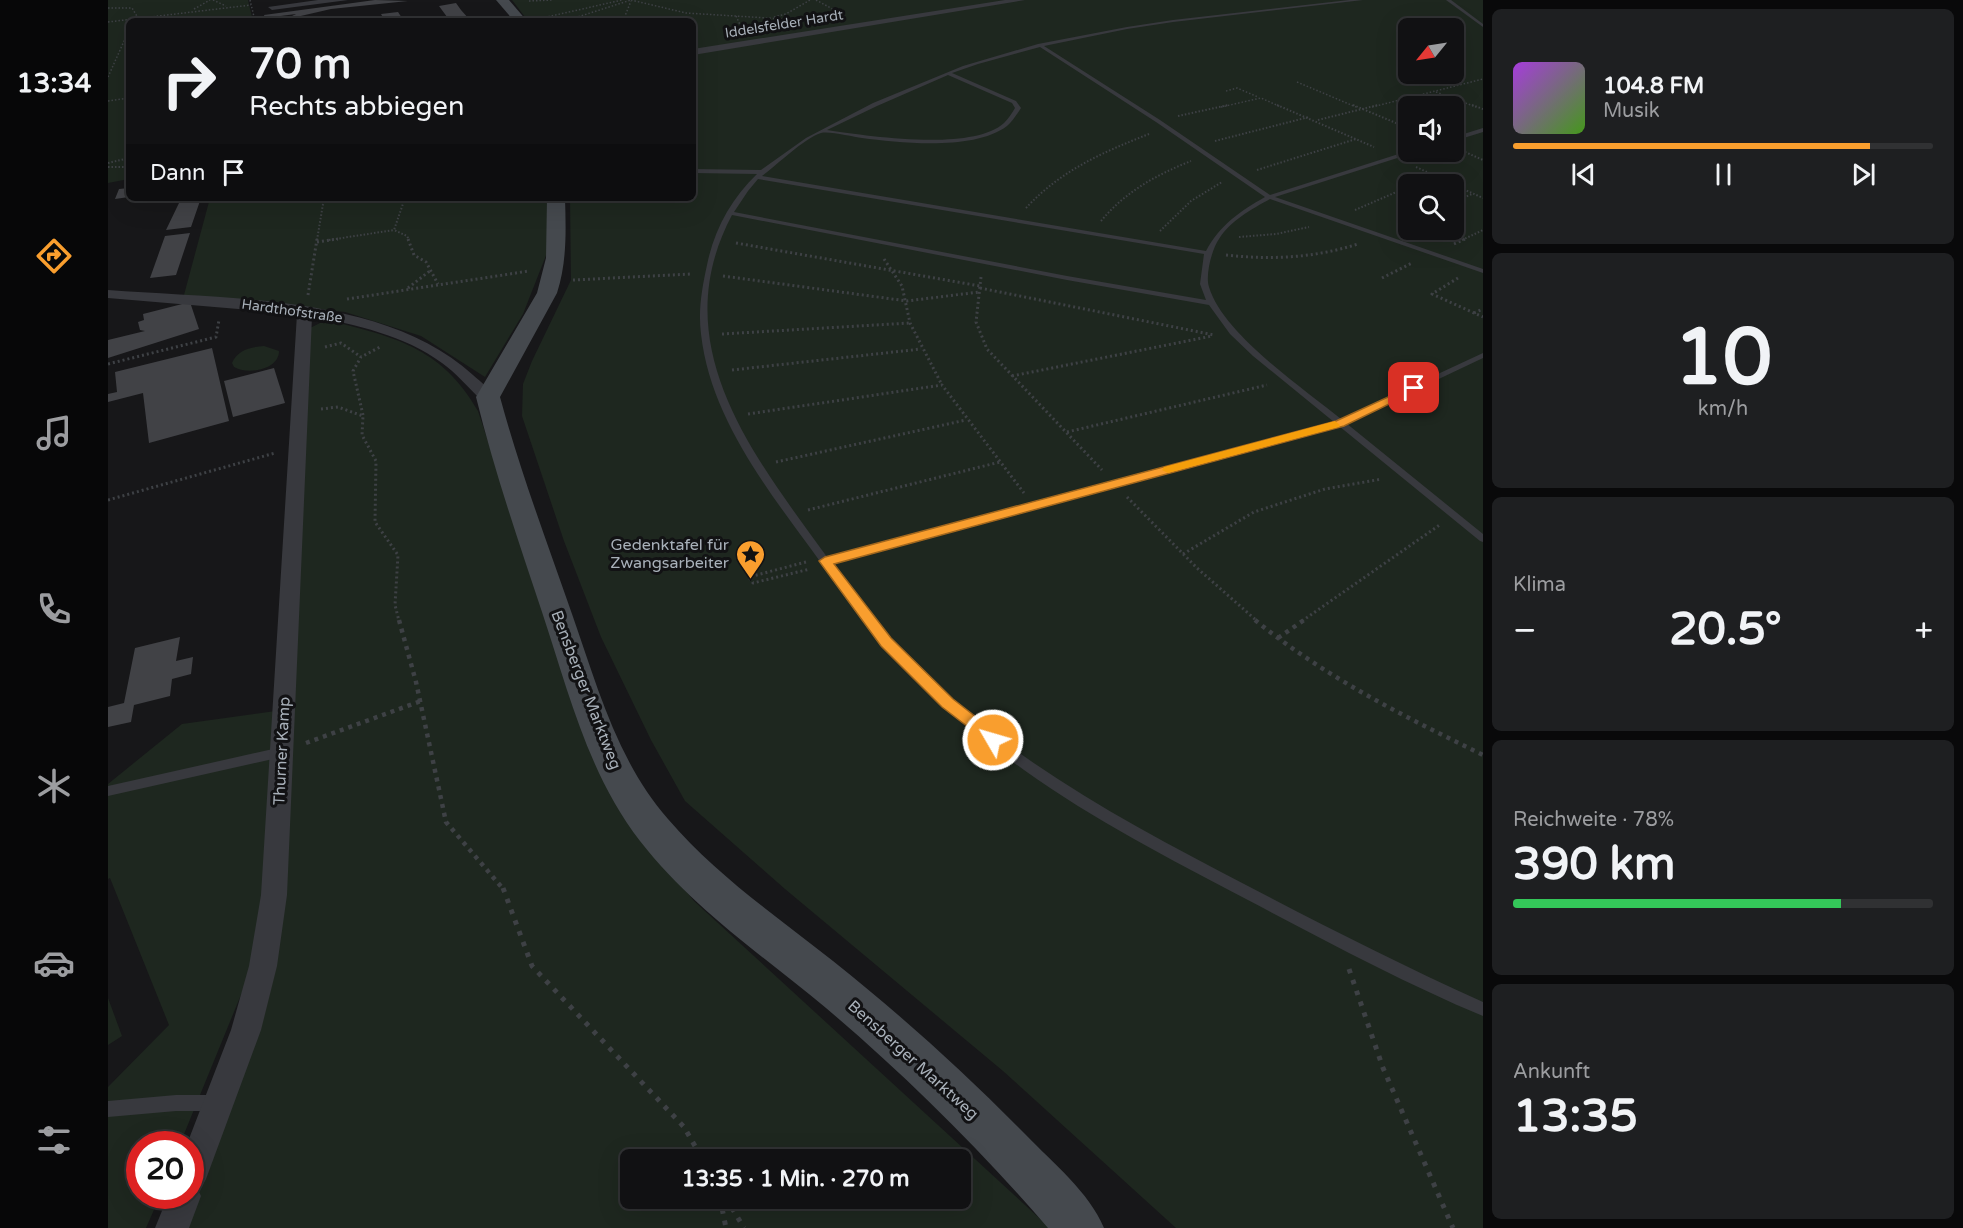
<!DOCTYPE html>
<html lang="de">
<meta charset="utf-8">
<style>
body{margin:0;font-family:"Varela Round",sans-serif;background:#1e1f21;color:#f1f3f6;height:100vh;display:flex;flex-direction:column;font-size:22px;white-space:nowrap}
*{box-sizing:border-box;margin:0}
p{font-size:20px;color:#9c9da0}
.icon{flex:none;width:33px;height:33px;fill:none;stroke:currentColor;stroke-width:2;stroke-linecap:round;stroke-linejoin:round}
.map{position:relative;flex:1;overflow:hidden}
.drawer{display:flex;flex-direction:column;gap:9px;padding:9px;background:#09090a;width:480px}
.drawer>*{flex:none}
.top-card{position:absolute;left:18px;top:18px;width:570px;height:183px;border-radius:9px;box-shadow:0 6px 24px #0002,0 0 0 2px #303133;background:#111113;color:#f1f3f6;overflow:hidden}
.needle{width:39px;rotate:240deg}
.fabs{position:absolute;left:1290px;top:18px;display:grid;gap:12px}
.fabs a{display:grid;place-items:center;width:66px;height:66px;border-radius:9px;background:#111113;box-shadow:0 6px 24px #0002,0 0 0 2px #303133;font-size:30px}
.speed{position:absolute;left:18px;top:1131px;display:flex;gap:12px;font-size:30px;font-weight:700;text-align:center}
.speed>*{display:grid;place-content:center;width:78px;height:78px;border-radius:50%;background:#111113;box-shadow:0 6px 24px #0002,0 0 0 2px #303133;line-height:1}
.speed .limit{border:9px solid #d22;background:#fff;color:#111}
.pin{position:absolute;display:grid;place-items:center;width:51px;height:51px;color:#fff;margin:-26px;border-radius:12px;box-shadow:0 3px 9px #0006}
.me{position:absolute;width:66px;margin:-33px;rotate:308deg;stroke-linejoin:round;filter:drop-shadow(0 0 4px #0008)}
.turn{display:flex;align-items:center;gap:21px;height:126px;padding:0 24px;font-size:27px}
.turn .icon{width:78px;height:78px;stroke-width:2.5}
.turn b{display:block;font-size:42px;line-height:51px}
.then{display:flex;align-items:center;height:57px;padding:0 24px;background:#0003;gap:12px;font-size:22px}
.big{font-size:45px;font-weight:800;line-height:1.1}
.drawer .widget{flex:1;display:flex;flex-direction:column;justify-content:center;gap:9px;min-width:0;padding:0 21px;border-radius:9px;background:#1e1f21}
.drawer .dial{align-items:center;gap:0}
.dial b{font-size:78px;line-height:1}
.song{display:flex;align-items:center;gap:18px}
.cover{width:72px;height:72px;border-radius:9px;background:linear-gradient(135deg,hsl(280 70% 55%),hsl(100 70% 35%))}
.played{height:6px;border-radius:3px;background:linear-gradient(90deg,#f99e2e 85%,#303133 85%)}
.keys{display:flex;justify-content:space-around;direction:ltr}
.heat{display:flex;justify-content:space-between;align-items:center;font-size:33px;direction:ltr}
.charge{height:9px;border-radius:4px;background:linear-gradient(90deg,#34c759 78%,#303133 0)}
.trip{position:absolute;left:512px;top:1149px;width:351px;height:60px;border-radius:9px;background:#111113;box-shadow:0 6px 24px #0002,0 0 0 2px #303133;font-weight:800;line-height:60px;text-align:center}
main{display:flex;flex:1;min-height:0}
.tab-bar{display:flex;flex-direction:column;width:108px;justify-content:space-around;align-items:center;background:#070708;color:#9c9da0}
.tab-bar .icon{width:42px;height:42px}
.tab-bar .on{color:#f99e2e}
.tab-bar b{font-size:27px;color:#f1f3f6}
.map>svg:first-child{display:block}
.green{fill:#1e271f;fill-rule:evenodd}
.building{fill:#414246}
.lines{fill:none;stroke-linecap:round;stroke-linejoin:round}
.path-far4{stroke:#3e4145;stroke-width:1.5;stroke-dasharray:1.5 2;stroke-linecap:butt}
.path-far3{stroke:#3e4145;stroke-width:2;stroke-dasharray:1.5 2;stroke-linecap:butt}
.path-far2{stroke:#3e4145;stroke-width:3;stroke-dasharray:2 3;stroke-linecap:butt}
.path-far1{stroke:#3e4145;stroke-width:4.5;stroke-dasharray:4 5;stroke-linecap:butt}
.path{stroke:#3e4145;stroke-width:5;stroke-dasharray:4.5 7;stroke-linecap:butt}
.lane{fill:#38393e;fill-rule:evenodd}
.street{fill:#38393e;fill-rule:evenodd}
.secondary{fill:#45494e;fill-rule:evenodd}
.route{fill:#f99e2e;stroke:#a2671e;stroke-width:1.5}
.slow{fill:#f59e0b}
.labels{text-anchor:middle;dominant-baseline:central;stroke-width:6;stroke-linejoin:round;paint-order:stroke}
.far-street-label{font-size:14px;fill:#a8b0b9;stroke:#121214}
.poi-label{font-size:16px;fill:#a8b0b9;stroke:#121214;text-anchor:end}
.street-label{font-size:16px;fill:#a8b0b9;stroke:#121214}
</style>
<main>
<nav class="tab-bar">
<b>13:34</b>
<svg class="icon on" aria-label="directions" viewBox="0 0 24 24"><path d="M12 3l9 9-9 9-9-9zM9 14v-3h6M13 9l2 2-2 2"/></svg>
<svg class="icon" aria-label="music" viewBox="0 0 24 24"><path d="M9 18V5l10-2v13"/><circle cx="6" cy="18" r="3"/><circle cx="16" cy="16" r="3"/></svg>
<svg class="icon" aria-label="phone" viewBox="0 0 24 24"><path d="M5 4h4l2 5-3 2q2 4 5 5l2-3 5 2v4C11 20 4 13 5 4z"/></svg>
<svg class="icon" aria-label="climate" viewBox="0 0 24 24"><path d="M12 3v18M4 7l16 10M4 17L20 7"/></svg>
<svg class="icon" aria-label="car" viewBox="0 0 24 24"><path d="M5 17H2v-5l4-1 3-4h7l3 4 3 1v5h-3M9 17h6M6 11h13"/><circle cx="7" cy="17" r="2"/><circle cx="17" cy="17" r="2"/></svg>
<svg class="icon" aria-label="filters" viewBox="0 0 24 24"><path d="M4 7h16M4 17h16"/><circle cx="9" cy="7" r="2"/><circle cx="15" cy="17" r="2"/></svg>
</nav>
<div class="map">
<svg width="1375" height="1228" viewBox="0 0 1375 1228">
<rect width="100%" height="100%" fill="#171719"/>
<g class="green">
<path d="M0 0H140L145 21H21V179L0 183Z"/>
<path d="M404 0H1375V1228H1068L895 1071 677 889 577 801 543 740 493 637 456 541 414 416 415 384 424 361 463 280 462 198H585V21H420ZM1300 28H1346V74H1300ZM1300 106H1346V152H1300ZM1300 184H1346V230H1300Z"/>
<path d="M102 198H440L439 253 415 314 377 377 313 336 237 312 76 295Z"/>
<path d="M227 322C291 338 335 350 370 411L467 705 537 842 586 901 942 1228H74L156 1011 202 328 212 323ZM522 1160H852V1198H522Z"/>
<path d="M156 346 171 351C171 370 139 375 126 367L124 363C129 350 143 347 156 346Z"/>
<path d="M175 710 148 958 72 1144H32V1196H52L38 1228H0V1087L61 1025 2 878 0 879V784L74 724Z"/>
<path d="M0 998 14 1036 0 1045Z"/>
</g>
<g class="building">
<path d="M267 0 300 1 223 9 184 18V16L188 14 157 18 156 15Z"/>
<path d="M348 3 353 10 361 19 342 21 331 6Z"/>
<path d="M290 12 296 21H277L273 14Z"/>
<path d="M21 188V197L7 199 11 189Z"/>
<path d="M68 198H93L83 227 58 230 71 203H66Z"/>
<path d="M82 233 68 275 42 278 57 236Z"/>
<path d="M82 302 91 329 0 358V340L37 331 32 330 30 322 36 320 35 314Z"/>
<path d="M104 348 121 421 41 443 35 393 0 402V394L9 392 7 372Z"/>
<path d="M166 368 177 403 125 417 116 381Z"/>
<path d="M72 637 68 661 85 657 83 674 64 679 62 696 26 705 23 722 0 727V707L16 703 27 648Z"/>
</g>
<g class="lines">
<g class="path-far4">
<path d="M105 0 118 6"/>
<path d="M142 0 147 21"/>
<path d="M523 0 578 13 676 19"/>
<path d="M708 0 730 12"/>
<path d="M421 1 444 0"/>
<path d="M0 8H24L30 18 28 21"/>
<path d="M86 9 102 0"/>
<path d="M628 16 634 29"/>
<path d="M666 17 678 14 702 0"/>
<path d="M430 19 514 0"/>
<path d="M457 21 523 0"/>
<path d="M515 21 523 1"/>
<path d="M0 22 143 5"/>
<path d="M0 77 21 30"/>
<path d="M1189 82 1248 107"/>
<path d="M1118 91 1129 88 1150 97"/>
<path d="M1328 92 1368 107"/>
<path d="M0 101 21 98"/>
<path d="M1289 102 1299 107"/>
<path d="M1113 107 1153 98 1173 107"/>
<path d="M1264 107 1375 79"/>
</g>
<g class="path-far3">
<path d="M1169 105 1266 147"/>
<path d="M1245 105 1300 128"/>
<path d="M1296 105 1300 107"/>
<path d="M1364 105 1375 109"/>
<path d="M1070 116 1120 105"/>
<path d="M1210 120 1270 105"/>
<path d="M1107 141 1201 117"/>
<path d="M1357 152 1375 160"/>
<path d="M0 163 21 158"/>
<path d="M0 167H21"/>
<path d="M1308 167 1345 184"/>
<path d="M1149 170 1248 139"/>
<path d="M1306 184 1326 176"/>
<path d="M1346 185 1375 198"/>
<path d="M297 198 286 230 299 236 301 240"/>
<path d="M1346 202 1364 194"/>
<path d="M918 208C952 171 995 152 1041 134"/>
<path d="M1247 210 1300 187"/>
<path d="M993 221C1017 192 1048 175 1083 161"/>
<path d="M1052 231 1083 201 1114 182"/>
<path d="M1131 237 1168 234 1201 227"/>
<path d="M209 240 216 198"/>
<path d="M221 240 286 230"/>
<path d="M1354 240 1375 230"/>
</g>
<g class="path-far2">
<path d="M300 239 306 255 318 262 330 284"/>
<path d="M209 242 230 239"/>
<path d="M628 243 872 286"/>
<path d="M1346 244 1357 239"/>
<path d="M1118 255C1163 260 1206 258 1250 244"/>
<path d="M776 259 794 286 802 323 834 385"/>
<path d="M615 276 799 301 871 292"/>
<path d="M873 277 868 322 879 349 994 470"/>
<path d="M1274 278 1304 263"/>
<path d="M1350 278 1324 294 1375 317"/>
<path d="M465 280 583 274"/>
<path d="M300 288 323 270"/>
<path d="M872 288 1106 335"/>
<path d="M200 295 209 239"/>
<path d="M239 299 421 271"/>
<path d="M1366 313 1375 309"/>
<path d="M614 334 802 323"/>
<path d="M217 347 233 343 253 357"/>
<path d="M0 364 108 337 111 320"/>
<path d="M624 370 813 349"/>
<path d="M904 376 1104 336"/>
<path d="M213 409 230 407 255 416 254 435 268 461 267 522 290 555 287 605 291 621"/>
<path d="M640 414 834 385 916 493"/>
<path d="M255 415 245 371 253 357 272 347"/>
<path d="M959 432 1159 385"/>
<path d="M668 462 858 420"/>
<path d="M1019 497 1089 568 1149 621"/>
<path d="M0 500 167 453"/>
<path d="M700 510 892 462"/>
<path d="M1075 554 1146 512 1217 489 1274 479"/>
<path d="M698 562 641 577 645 583 702 569"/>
<path d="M1194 621 1333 524"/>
</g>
<g class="path-far1">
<path d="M291 620 308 682 338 822 396 890"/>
<path d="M1147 620C1217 677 1295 716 1375 755"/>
<path d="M1170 638 1196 620"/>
<path d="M198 743 313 701"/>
</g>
<g class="path">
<path d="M395 888 424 966 576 1127 595 1160"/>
<path d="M1241 969 1275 1068 1345 1228"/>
<path d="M612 1198 618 1228"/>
<path d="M618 1198 636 1228"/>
</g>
<g class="lane">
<path d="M1241 0H1255L1065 22 1019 29 936 46 1052 120 1162 195 1300 151 1306 152 1305 153 1167 197 1375 269V273L1162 199C1144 209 1122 221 1111 239 1104 249 1097 275 1101 287 1115 334 1195 388 1233 419L1375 353V358L1238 423 1375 534V542L1372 541 1231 426 724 563C751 601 779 638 813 671 907 764 1023 825 1138 885 1216 926 1295 966 1375 1002V1016C1294 982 1216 940 1138 899 1062 859 986 820 916 770 859 730 806 684 763 631 741 605 723 576 703 549 656 485 602 415 593 334 590 310 594 288 599 265 606 230 623 199 649 174L585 173V169L653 170 698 138 765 103 855 66 930 44 1019 27 1065 20ZM932 47 1048 122 1157 197C1132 211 1112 225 1098 251L654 176C669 165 695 139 713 133 722 131 745 137 754 138 793 143 866 151 899 126 904 122 909 114 913 108L908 101 844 73 870 64ZM840 75 904 103 907 108C904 113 900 119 896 123 864 152 760 136 719 130L769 106ZM650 179 1096 254 1092 284 1098 300 959 276 626 212 640 191ZM624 215 959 280 1101 305 1122 334 1145 356 1226 422 719 557C646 456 555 345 624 215Z"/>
<path d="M1338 0H1343L1375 24V27Z"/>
<path d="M1375 128V132L1346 141V137Z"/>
<path d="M174 747 178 748 180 752 178 756 174 757 0 796V786Z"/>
<path d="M68 1095H108L113 1098 116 1103 113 1108 108 1111H68L0 1117V1101Z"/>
</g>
<g class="street">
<path d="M210 0H240L164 10 160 7Z"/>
<path d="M897 0H917L585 55V49Z"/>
<path d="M413 15 410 20 373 21 377 18Z"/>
<path d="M0 290C115 299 277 294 365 375 373 382 382 389 388 397L380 402 374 401C361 388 348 373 334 363 296 335 248 325 204 316L179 895 169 966 153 1030 98 1179 91 1192 93 1196 81 1228H47L60 1196H82V1144H79L123 1030 141 966 153 895 189 314 0 298Z"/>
</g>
<g class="secondary">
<path d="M388 0H401L419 21H406Z"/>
<path d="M439 198H457C458 231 459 262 449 293L392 397C412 471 439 542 464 614 489 685 509 761 560 819 608 875 668 916 725 961 793 1015 857 1073 918 1135 945 1163 981 1192 996 1228H940C872 1149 797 1075 718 1008 654 955 583 907 532 841 480 774 460 690 434 612 410 540 386 470 368 397L429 293 438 258Z"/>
</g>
</g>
<path class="route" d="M1306 385 1312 388 1310 390 1236 426 726 564 783 638 845 699 891 735 893 740 885 746 834 707 773 646 711 561 717 557 1228 421Z"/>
<path class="slow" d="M1227 421 1232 425 1231 427 1060 473 1054 470 1056 467Z"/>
<defs>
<symbol id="sight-pin" viewBox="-11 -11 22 30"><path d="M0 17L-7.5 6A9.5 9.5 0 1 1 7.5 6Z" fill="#f99e2e" stroke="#121214"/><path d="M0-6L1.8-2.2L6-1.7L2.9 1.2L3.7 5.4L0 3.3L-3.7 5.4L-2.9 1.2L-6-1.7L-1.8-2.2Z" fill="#111"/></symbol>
</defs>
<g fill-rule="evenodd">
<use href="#sight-pin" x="626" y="538" width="33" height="45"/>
</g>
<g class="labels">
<g class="far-street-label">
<text transform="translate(676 24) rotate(-9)">Iddelsfelder Hardt</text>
<text transform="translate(184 311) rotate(8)">Hardthofstraße</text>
</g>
<g class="poi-label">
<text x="621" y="545">Gedenktafel für<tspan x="621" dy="18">Zwangsarbeiter</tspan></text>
</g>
<g class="street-label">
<text transform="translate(478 690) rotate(69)">Bensberger Marktweg</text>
<text transform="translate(174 751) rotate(-87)">Thurner Kamp</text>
<text transform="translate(805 1060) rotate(42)">Bensberger Marktweg</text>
</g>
</g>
</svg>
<div class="fabs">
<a><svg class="needle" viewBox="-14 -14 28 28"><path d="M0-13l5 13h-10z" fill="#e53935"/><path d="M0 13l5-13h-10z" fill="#9c9da0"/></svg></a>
<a><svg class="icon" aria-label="sound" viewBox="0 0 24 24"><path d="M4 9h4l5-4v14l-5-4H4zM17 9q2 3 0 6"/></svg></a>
<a><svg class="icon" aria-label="search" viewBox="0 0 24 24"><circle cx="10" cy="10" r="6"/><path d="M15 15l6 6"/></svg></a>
</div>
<div class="speed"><div class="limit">20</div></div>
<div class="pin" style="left:1306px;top:388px;background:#d93025"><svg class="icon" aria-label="arrive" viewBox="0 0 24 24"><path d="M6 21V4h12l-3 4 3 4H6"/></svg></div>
<svg class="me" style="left:885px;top:740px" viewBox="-20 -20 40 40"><circle r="17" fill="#f99e2e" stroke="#fff" stroke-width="3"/><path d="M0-11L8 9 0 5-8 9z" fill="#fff"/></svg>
<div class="trip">13:35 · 1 Min. · 270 m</div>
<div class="top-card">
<div class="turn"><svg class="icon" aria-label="right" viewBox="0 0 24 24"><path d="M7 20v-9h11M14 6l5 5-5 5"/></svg><div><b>70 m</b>Rechts abbiegen</div></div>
<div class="then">Dann<svg class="icon" aria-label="arrive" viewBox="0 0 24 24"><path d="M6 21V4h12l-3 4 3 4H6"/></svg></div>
</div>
</div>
<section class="drawer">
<div class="widget">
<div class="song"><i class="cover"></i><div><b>104.8 FM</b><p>Musik</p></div></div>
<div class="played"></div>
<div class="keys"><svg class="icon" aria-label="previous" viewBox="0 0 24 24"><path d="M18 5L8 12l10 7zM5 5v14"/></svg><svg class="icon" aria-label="pause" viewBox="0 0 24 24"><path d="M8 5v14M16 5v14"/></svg><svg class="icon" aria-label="next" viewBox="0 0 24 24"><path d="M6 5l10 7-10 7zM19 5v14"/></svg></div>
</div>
<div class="widget dial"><b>10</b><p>km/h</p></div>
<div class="widget"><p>Klima</p>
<div class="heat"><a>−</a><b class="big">20.5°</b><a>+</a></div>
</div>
<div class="widget"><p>Reichweite · 78%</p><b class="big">390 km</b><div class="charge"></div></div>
<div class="widget"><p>Ankunft</p><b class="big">13:35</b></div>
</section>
</main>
